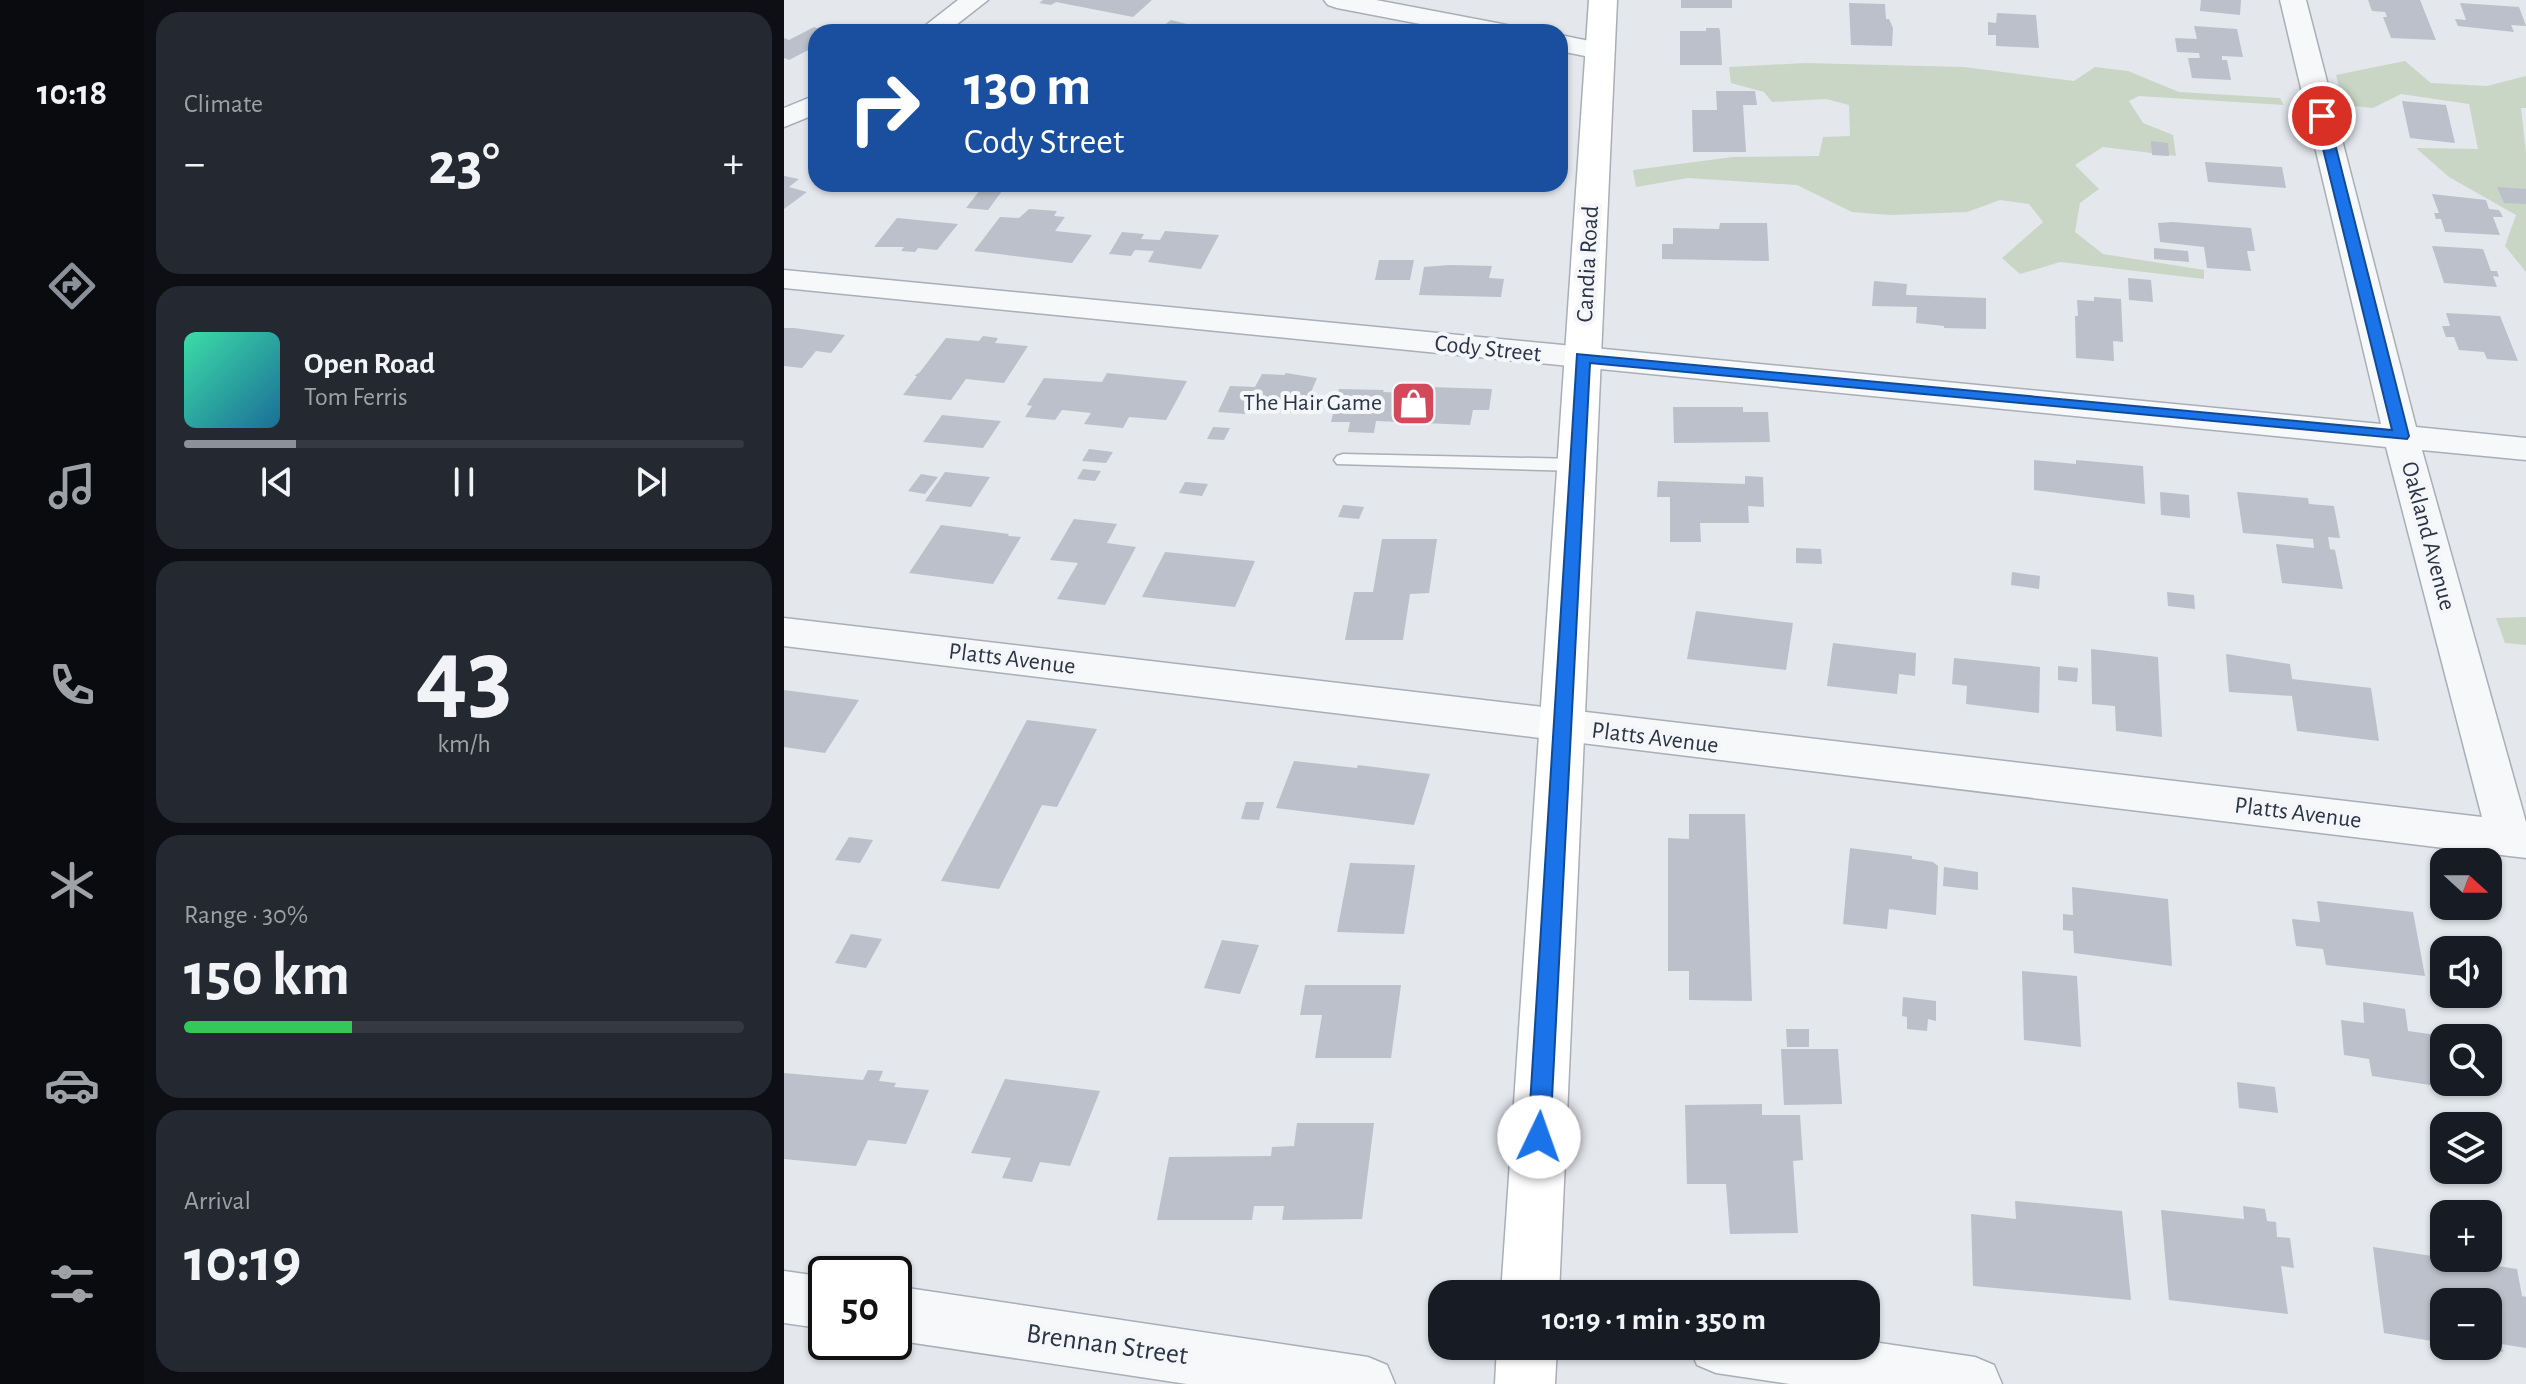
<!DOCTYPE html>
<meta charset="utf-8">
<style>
body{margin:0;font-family:"Alegreya Sans",sans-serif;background:#242831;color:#f1f3f6;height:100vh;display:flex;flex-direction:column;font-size:30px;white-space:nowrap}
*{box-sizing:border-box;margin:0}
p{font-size:26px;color:#9ea1a6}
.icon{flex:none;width:44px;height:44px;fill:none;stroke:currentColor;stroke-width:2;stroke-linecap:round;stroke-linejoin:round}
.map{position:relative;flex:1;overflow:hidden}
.details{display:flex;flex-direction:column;gap:12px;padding:12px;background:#0d0f14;width:640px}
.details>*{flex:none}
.banner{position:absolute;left:24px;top:24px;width:760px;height:168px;border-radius:24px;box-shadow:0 2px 6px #0004;background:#1a4fa0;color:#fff;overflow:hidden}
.needle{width:52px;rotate:111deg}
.controls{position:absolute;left:1646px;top:848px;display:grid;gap:16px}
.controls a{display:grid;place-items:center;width:72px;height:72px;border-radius:16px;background:#171b24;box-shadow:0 2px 6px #0004;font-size:40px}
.speed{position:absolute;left:24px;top:1256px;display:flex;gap:16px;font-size:40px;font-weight:700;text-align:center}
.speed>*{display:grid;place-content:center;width:104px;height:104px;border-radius:50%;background:#171b24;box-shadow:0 2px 6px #0004;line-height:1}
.speed .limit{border:4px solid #111;border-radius:12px;background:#fff;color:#111}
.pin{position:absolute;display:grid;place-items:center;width:68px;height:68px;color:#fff;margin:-34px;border:4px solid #fff;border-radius:50%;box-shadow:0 2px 8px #0007}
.me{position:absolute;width:88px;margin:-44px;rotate:3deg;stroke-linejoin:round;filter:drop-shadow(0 0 6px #0008)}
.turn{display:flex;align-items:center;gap:28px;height:168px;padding:0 24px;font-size:36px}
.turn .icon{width:104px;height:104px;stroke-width:2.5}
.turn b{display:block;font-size:56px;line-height:68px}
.big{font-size:60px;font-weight:600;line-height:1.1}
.details .tile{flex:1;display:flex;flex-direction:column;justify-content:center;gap:12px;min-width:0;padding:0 28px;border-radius:24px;background:#242831}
.details .dial{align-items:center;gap:0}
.dial b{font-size:104px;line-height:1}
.song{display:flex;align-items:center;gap:24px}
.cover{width:96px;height:96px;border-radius:12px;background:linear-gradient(135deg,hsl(160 70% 55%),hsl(200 70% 35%))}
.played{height:8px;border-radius:4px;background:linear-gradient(90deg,#8c9099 20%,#363941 20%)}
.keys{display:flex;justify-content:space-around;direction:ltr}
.heat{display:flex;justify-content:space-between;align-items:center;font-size:44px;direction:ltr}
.charge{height:12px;border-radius:6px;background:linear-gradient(90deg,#34c759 30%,#363941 0)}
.trip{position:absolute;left:644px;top:1280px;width:452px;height:80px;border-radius:24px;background:#171b24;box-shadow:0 2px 6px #0004;font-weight:600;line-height:80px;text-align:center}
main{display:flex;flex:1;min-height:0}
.tabs{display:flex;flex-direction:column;width:144px;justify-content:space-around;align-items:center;background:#090b0e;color:#9ea1a6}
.tabs .icon{width:56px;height:56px}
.tabs .active{color:#8c9099}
.tabs b{font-size:36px;color:#f1f3f6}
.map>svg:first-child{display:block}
.green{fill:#c9d6c5}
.building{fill:#bbc0ca}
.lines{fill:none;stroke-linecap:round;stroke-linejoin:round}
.service-casing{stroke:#a9aeb7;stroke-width:3}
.minor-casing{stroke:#a9aeb7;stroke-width:3}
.secondary-casing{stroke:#a9aeb7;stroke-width:3}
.service{fill:#f7f8fa;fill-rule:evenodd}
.minor{fill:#f7f8fa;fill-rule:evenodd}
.secondary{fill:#fff;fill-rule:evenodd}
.route{fill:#1a73e8;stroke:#114b97;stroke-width:2}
.labels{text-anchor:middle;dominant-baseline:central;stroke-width:8;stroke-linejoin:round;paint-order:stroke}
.street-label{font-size:24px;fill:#2b3445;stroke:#f4f6f9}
.poi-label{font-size:24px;fill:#2b3445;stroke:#f4f6f9;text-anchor:end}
.near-street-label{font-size:28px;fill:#2b3445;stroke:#f4f6f9}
</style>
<main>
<nav class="tabs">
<b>10:18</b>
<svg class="icon active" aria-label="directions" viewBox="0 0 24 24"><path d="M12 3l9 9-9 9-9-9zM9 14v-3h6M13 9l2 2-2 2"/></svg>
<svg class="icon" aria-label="music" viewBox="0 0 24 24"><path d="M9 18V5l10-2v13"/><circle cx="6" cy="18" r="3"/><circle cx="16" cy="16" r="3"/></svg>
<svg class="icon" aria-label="phone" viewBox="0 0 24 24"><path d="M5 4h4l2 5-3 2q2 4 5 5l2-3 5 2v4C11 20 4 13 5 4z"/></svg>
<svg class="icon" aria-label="climate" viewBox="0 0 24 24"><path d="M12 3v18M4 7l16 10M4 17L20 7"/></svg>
<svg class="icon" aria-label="car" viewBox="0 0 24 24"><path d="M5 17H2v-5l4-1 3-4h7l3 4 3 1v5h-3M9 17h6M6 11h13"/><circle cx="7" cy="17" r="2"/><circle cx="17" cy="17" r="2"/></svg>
<svg class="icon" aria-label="filters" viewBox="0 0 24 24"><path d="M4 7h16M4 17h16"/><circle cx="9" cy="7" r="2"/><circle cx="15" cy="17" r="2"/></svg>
</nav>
<section class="details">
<div class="tile"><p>Climate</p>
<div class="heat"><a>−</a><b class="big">23°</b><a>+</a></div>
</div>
<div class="tile">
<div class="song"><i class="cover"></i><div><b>Open Road</b><p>Tom Ferris</p></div></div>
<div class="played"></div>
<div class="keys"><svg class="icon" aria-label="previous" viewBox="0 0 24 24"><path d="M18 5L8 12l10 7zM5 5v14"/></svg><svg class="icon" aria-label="pause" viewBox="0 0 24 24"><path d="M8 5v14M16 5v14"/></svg><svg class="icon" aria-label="next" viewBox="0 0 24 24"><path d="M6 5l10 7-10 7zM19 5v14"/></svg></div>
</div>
<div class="tile dial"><b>43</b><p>km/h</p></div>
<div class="tile"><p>Range · 30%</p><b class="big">150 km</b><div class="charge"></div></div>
<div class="tile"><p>Arrival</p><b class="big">10:19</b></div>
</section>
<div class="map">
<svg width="1742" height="1384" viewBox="0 0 1742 1384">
<rect width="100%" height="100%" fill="#e4e7ec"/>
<g class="green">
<path d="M1621 61 1647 83 1703 86 1742 76V108H1737L1742 153V272L1721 246 1732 215 1665 177 1632 148 1694 149 1685 104 1617 94 1589 108 1560 105 1552 75Z"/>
<path d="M1021 63 1180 67 1290 81 1311 67 1344 71 1395 92 1496 98 1500 105 1355 96 1345 101 1359 123 1389 135 1392 156 1319 147 1291 165 1315 189 1296 203 1291 232 1319 254 1420 270V279L1276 262 1236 274 1218 258 1259 222 1245 204 1216 200 1183 212 1106 215 1068 212 1013 185 904 178 852 187 849 170 949 157 1035 156 1039 137 1066 136 1065 105 1042 99 988 102 980 92 947 83 945 67Z"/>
<path d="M1742 617V645L1721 643 1712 618Z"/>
</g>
<g class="building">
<path d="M259 0H368L349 17 272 2 267 5 255 3Z"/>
<rect x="897" y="0" width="51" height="8"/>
<path d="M1417 0H1457L1456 15 1416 11Z"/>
<path d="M1584 0H1636L1652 40 1607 38 1599 17H1603L1601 12 1588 11Z"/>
<path d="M1065 3 1101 4 1102 19H1105L1109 28 1108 46 1067 45Z"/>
<path d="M1676 3 1735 7 1742 26 1727 25 1730 32 1674 26 1671 19 1682 20Z"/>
<path d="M1213 13 1252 15 1255 48 1212 46V35H1204V22L1212 23Z"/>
<path d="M387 20 431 31V32H371Z"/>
<path d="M1410 26 1453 29 1459 57 1438 56V60H1443L1447 80 1408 78 1404 58H1416L1415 53 1393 52 1391 38 1413 39Z"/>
<path d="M30 27 44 32H32V46L5 60 0 58V38L5 40Z"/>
<path d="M922 28H935L936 31 938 65H896V31H922Z"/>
<path d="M932 91H971L973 105H959L962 152H909L908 110H933Z"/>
<path d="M1618 101 1662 105 1671 143 1626 138Z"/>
<path d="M1367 141 1384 143 1385 156 1368 155Z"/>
<path d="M1421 162 1498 167 1502 188 1424 182Z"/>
<path d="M0 176 15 179 5 187 23 192 0 209Z"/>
<path d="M607 184H669L668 191 606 190Z"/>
<path d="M1713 187 1742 189V204L1720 203Z"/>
<path d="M197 189 218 191 204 210 182 208Z"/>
<path d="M1648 194 1702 200 1705 209 1715 210 1719 217H1709L1716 235 1661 232 1657 219H1652L1650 213H1655Z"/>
<path d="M245 209 273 211 270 216 281 217 271 231 308 235 288 263 190 251 216 217 235 218Z"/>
<path d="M113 218 174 224 153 250 134 248 131 252 117 251 120 247H90Z"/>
<path d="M1389 222 1467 228 1471 251H1463L1467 271 1423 268 1420 247 1376 242 1374 223Z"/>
<path d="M936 223H983L985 261 878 259V244H889V228L935 229Z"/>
<path d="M381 231 435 235 417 269 364 262 370 251 351 250 347 256 325 254 338 232 360 234 357 239 376 240Z"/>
<path d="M1648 246 1699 249 1707 271H1713L1715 277 1709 276 1713 287 1660 283Z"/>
<path d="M1370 248 1404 251 1405 262 1370 259Z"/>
<path d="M595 260H630L626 280H591Z"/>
<path d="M666 265 708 266 705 278 720 279 717 297 635 295 640 267Z"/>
<path d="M1344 278 1367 280 1369 302 1345 300Z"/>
<path d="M1090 281 1123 284 1122 295 1202 298V329L1160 328V326L1132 323 1133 307 1088 306Z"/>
<path d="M1310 297 1337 299 1339 342 1329 341 1330 361 1292 358 1291 316H1294L1293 300 1310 301Z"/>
<path d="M1662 313 1716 316 1734 361 1703 359 1700 352 1675 350 1670 337H1662L1658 326H1666Z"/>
<path d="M0 328H10L61 335 47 353 32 351 18 368 0 366Z"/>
<path d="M199 336 214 338 211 343 244 346 220 383 182 379 167 400 119 395 133 376H130L136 372 162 338 195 341Z"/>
<path d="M323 373 403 381 382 420 345 417 339 428 300 424 307 413 278 410 271 420 241 417 248 406 243 405 260 378 318 382Z"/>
<path d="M502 373 533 378 518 413 463 409 461 414 434 412 446 386 471 387 478 374 500 375Z"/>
<path d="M645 387 708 389 705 410H689L686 425 592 421 590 433 564 432 566 422H547L555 389 600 390 599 392 622 393 621 395 643 396Z"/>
<path d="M889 407H959V412H984L986 442 890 443Z"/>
<path d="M158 415 217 421 199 448 139 442Z"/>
<path d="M429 427 446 428 440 440 423 439Z"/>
<path d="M305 449 329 452 322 463 298 461Z"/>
<path d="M1250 460 1292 464V460L1359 466 1361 504 1250 490Z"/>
<path d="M299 469 317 471 311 481 293 479Z"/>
<path d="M161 472 206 477 187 507 141 501Z"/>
<path d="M137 474 154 477 141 494 124 491Z"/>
<path d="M961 476 979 477 980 507 964 506 965 523H916L917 542H886V497H873L874 481 961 484Z"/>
<path d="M401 482 424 484 418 496 395 493Z"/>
<path d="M1376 492 1405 495 1406 518 1377 515Z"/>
<path d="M1453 492 1524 498 1525 504 1550 506 1556 538 1544 537 1546 549 1551 550 1559 589 1498 583 1492 544 1530 548 1529 539 1459 533Z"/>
<path d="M559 505 580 507 575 519 554 517Z"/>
<path d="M290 519 333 524 323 543 352 547 321 605 273 599 294 563 266 560Z"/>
<path d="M157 525 225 534 224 536 237 537 209 584 125 573Z"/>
<path d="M598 539H653L645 593 626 594 619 640H561L570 592H589Z"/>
<path d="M1012 548 1037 549 1038 564 1012 563Z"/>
<path d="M381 552 471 561 451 607 358 597Z"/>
<path d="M1228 572 1256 576 1255 589 1227 585Z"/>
<path d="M1383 592 1410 595 1411 609 1384 606Z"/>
<path d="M912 611 1009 623 1002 670 903 659Z"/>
<path d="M1049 643 1132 653 1131 676 1115 674 1113 694 1043 686Z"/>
<path d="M1307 649 1374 657 1378 737 1332 731 1331 706 1308 704Z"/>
<path d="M1442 654 1506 664 1508 679 1587 688 1595 741 1513 731 1508 696 1445 692Z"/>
<path d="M1170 658 1256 667 1255 713 1182 704 1183 686 1168 684Z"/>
<path d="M1274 666 1294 668 1293 682 1274 680Z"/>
<path d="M0 690 75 700 41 753 0 747Z"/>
<path d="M243 720 313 729 273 807 258 805 215 889 157 881Z"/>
<path d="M510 761 573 768 574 765 646 774 630 825 492 808Z"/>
<path d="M462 802H480L475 820 457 819Z"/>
<path d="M905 814H961L968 1001 905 1000V971H884V838L905 839Z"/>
<path d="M65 837 89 840 76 863 51 860Z"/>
<path d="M1066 848 1128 856V859L1149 862 1154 866 1152 915 1105 909 1103 929 1059 924Z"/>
<path d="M566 863 631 865 620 934 553 932Z"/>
<path d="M1160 867 1194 872V890L1159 886Z"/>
<path d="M1288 887 1384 899 1388 966 1290 953 1289 931 1279 930V914L1289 915Z"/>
<path d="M1533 901 1629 912 1641 976 1542 965 1539 949 1512 946 1508 919 1536 922Z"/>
<path d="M67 934 98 939 82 968 51 963Z"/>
<path d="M438 940 475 945 456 994 420 988Z"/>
<path d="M1238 971 1293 976 1297 1047 1240 1040Z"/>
<path d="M521 985H617L607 1058H531L538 1015H516Z"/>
<path d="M1119 997 1152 1001V1021L1144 1019 1143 1031 1123 1029V1017L1118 1016Z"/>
<path d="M1579 1002 1621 1009 1624 1031 1660 1036V1082H1677L1678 1090 1588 1076 1585 1059 1560 1055 1557 1020 1580 1023Z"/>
<path d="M1002 1029H1025V1047H1003Z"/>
<path d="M997 1049H1054L1058 1104 1000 1105Z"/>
<path d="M84 1070 99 1071 95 1081 112 1083 110 1087 145 1090 122 1144 84 1140 72 1166 0 1159V1073L79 1080Z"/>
<path d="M221 1079 316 1091 286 1166 256 1162 248 1182 218 1178 227 1158 187 1153Z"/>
<path d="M1453 1082 1491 1087 1494 1113 1455 1108Z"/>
<path d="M978 1104V1115H1016L1019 1160 1009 1161 1014 1233 946 1234 942 1184H903L901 1105Z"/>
<path d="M513 1123H590L578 1219 498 1220 500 1206H470L468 1220H373L385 1157 487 1156 488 1147 510 1146Z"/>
<path d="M1231 1201 1338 1211 1347 1300 1189 1286 1187 1214 1232 1219Z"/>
<path d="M1459 1206 1481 1209 1483 1221 1492 1222 1493 1237 1506 1238 1510 1268 1497 1266 1504 1314 1385 1300 1377 1210 1460 1219Z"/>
<path d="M1589 1247 1733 1269 1738 1296 1742 1297V1348L1717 1344 1719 1352 1691 1348 1704 1346V1302H1660V1343L1600 1333Z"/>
</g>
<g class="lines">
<defs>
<path id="service" d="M559 454 793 459 802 465 793 471 553 464 550 460 553 456Z"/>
<g id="minor">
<path d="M174 0H204L163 32H133Z"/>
<path d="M540 0H592L718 24 727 26 731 32H678L553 8 544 5Z"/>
<path d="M1496 0H1522L1632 427 1742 438V460L1638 450 1742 822V858L0 646V618L1698 817 1602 447 0 288V270L1597 424Z"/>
<path d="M776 35 825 45 829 51 825 57 816 59 776 51Z"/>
<path d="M32 95V114L0 127V108Z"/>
<path d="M0 1271 42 1277V1329L0 1323Z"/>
<path d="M110 1286 584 1357 603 1365 611 1384H403L110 1340Z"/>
<path d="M1082 1341 1191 1357 1210 1365 1218 1384H1006L932 1373 913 1365 905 1346H1082Z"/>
</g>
<g id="secondary">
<path d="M805 0H833L775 1294H717Z"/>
<path d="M713 1346H773L771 1384H711Z"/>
</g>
</defs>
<use href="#service" class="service-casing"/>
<use href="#minor" class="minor-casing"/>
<use href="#secondary" class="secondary-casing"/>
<use href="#service" class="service"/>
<use href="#minor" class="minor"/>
<use href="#secondary" class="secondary"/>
</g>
<path class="route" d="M1533 114 1544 116 1625 436 1623 439 806 363 766 1137 763 1144 755 1147 747 1144 744 1137 793 354 1608 430 1531 116Z"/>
<defs>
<symbol id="shop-square" viewBox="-11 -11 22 22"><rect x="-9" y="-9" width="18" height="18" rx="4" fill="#d1495b" stroke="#f4f6f9"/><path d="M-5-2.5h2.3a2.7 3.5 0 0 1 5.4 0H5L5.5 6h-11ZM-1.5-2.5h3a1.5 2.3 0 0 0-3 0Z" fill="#fff"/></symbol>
</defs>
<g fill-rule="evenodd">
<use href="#shop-square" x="604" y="378" width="51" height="51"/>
</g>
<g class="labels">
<g class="street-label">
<text transform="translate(804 264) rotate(-87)">Candia Road</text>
<text transform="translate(704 349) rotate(6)">Cody Street</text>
<text transform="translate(1644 536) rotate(75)">Oakland Avenue</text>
<text transform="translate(228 659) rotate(7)">Platts Avenue</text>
<text transform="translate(871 738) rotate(7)">Platts Avenue</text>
<text transform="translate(1514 813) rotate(7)">Platts Avenue</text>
</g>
<g class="poi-label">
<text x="598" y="403">The Hair Game</text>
</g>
<g class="near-street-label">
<text transform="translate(323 1345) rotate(8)">Brennan Street</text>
</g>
</g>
</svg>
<div class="controls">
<a><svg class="needle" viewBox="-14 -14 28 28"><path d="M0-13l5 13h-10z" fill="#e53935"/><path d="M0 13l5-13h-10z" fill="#9ea1a6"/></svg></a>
<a><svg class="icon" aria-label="sound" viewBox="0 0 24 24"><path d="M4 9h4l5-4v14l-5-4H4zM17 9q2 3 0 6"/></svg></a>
<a><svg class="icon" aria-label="search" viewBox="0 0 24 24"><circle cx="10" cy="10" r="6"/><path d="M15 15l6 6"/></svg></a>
<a><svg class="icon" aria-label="layers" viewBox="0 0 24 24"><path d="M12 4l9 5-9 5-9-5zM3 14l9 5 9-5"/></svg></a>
<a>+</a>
<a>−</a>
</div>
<div class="speed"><div class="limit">50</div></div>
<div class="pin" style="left:1538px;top:116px;background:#d93025"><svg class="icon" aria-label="arrive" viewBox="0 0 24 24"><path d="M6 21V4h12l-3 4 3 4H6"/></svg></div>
<svg class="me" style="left:755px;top:1137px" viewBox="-20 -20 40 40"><circle r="19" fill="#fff"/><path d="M0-13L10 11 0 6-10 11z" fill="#1a73e8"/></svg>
<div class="trip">10:19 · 1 min · 350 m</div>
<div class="banner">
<div class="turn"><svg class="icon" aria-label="right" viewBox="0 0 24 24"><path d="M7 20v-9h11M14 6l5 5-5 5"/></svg><div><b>130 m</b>Cody Street</div></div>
</div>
</div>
</main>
